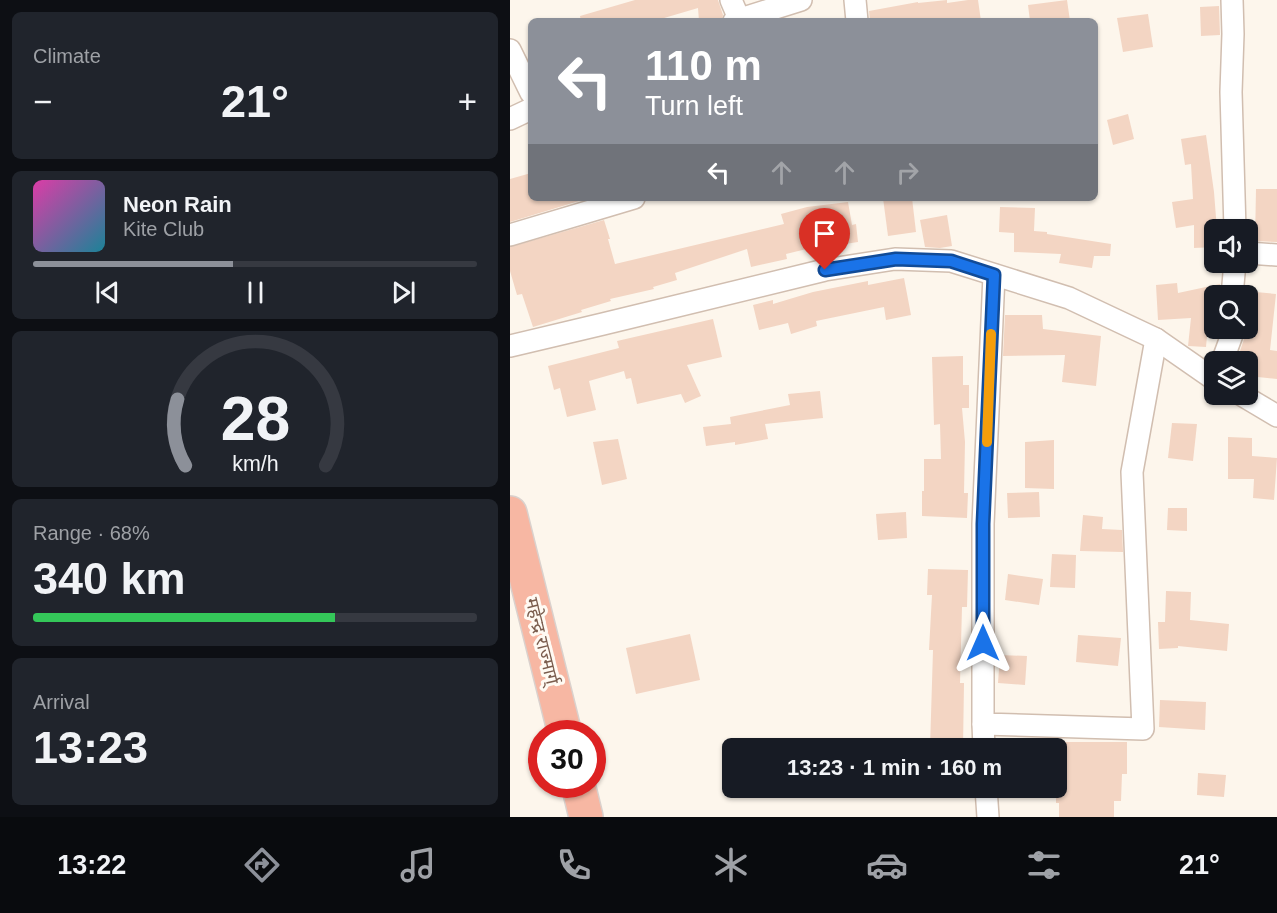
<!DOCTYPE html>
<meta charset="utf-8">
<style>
body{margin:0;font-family:Arial,"Noto Sans Devanagari",sans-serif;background:#20242c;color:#f1f3f6;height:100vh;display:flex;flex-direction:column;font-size:22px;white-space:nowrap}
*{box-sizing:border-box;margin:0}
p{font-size:20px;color:#9ea1a6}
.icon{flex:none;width:33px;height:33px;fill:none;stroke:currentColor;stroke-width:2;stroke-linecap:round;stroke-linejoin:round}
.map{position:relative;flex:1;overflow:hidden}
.side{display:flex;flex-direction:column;gap:12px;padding:12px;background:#0d0f14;width:510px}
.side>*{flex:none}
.banner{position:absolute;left:18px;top:18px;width:570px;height:183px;border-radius:9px;box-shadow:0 2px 4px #0004;background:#8c9099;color:#fff;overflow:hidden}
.fabs{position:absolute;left:694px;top:219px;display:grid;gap:12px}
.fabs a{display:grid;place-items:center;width:54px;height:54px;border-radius:9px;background:#171b24;box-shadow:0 2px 4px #0004;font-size:30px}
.speed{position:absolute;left:18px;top:720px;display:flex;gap:12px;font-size:30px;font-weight:700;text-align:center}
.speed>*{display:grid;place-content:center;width:78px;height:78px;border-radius:50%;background:#171b24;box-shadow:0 2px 4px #0004;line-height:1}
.speed .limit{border:9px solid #d22;background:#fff;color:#111}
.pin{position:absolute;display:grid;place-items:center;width:51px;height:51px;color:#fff;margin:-62px -26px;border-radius:50% 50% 50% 0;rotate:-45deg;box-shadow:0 0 6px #0007}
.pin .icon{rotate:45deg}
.me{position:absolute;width:66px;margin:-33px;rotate:0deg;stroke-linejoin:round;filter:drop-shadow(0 0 4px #0008)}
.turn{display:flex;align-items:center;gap:21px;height:126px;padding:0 18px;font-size:27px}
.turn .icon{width:78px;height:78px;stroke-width:2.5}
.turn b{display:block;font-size:42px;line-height:51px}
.lanes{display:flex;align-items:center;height:57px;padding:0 18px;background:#0003;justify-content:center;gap:30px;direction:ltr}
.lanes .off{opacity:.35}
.big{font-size:45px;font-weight:700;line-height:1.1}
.side .card{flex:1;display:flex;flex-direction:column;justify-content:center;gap:9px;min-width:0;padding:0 21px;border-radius:9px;background:#20242c}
.side .dial{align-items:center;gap:0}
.dial svg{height:156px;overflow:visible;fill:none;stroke:#363941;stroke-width:7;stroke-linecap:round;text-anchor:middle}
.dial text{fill:#f1f3f6;stroke:none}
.song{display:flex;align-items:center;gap:18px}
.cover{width:72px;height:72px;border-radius:9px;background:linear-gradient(135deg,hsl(320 70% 55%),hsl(190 70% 35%))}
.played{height:6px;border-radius:3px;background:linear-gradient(90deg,#8c9099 45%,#363941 45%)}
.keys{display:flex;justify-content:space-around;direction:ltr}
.heat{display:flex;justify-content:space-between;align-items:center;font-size:33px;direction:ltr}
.charge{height:9px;border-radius:4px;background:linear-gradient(90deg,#34c759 68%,#363941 0)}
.trip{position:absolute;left:212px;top:738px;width:345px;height:60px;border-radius:9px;background:#171b24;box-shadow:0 2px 4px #0004;font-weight:700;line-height:60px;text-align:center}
.tab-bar{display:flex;height:96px;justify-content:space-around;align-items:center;background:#090b0e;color:#9ea1a6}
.tab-bar .icon{width:42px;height:42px}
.tab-bar .on{color:#8c9099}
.tab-bar b{font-size:27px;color:#f1f3f6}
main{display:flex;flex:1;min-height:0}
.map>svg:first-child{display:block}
.building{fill:#f3d5c3}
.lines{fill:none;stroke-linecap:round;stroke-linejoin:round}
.street-casing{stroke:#d1beb0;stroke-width:24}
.highway-casing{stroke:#dad1cd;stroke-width:36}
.street{stroke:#fff;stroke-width:21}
.highway{stroke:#f7b7a3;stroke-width:33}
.route-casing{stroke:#114b97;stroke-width:15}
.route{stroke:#1a73e8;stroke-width:10}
.slow{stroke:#f59e0b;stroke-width:10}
.labels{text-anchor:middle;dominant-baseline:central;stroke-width:6;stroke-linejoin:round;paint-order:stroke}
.street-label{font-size:18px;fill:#7a5c4d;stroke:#fffaf3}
</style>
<main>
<section class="side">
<div class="card"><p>Climate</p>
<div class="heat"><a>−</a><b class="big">21°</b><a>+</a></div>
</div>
<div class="card">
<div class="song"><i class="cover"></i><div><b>Neon Rain</b><p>Kite Club</p></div></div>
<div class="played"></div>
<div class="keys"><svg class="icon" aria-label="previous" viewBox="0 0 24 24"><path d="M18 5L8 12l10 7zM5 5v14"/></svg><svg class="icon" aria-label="pause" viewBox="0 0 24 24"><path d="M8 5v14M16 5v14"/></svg><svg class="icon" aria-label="next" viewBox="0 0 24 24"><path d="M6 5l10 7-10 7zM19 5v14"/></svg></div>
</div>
<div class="card dial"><svg viewBox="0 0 100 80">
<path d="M14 69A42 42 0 1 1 86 69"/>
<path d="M14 69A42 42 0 0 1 10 35" stroke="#8c9099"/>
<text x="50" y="56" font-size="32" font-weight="700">28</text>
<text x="50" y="72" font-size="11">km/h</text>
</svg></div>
<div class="card"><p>Range · 68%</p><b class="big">340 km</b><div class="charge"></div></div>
<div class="card"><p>Arrival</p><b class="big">13:23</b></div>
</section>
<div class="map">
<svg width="767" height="817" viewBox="0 0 767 817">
<rect width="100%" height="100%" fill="#fdf6ec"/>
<g class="building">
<path d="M125 0H208L213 15 212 21H189L188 8 144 21H71L70 16Z"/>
<path d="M437 0V3L458 0H468L471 21H360L359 11 408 2V3Z"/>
<path d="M557 0 560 21H520L518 5Z"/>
<path d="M709 6 710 35 691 36 690 7Z"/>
<path d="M638 14 643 47 613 52 607 18Z"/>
<path d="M618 114 624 139 603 145 597 120Z"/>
<path d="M696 135 704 192 707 230H705V247L684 248V225L666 228 662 202 683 199 681 164 675 165 671 139Z"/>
<path d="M21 173V198H79L0 222V179Z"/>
<path d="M746 189H767V242L745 241Z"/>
<path d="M373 198H402L406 232 378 236Z"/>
<path d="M338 202 342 225 346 224 348 242 322 246 321 243 276 254 277 259 241 267 237 249 165 273 167 280 143 287 144 289 100 299 101 301 71 310 72 312 23 327 12 294 7 295 0 271V247L94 220 100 239H98L105 264 274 224 271 214 297 207Z"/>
<path d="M490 207 525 208 524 231 537 232V234L601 244 600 256H584L582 268 549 263 551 254 504 252V233L489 232Z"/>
<path d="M437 215 442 246 430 248 415 247 410 220Z"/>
<path d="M394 278 401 315 376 320 374 307 306 321 307 326 281 334 278 323 249 330 243 305 263 300V304L303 292 358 281V285Z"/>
<path d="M667 283 668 293 710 284 709 296H705V325H698L696 347 678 346 681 318 648 320 646 285Z"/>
<path d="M735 291 766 294 760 350 767 351V379L738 376V362H734L735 351H730L735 336 736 328H738V296H735Z"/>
<path d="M495 315H532L533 329 591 336 586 386 552 382 555 355 493 356Z"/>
<path d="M203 319 212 357 177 365 191 396 175 403 171 394 127 404 121 378 116 379 114 371 79 381 86 410 57 417 50 388 44 390 38 366 109 348 107 341Z"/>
<path d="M453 356V385H459V408H452L455 442 454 493H458L457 518 412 516V491H414V459H431L430 424 424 425 422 357Z"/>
<path d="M310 391 313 418 255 424 258 439 225 445V442L196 446 193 427 221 424 220 417 280 405 278 394Z"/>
<path d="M662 423 687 424 683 461 658 458Z"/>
<path d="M718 437 742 438V456L767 458 764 500 743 498 744 479H718Z"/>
<path d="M108 439 117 479 92 485 83 442Z"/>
<path d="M544 440V489L515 488V442Z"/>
<path d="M529 492 530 517 498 518 497 493Z"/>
<path d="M658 508H677V531L657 530Z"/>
<path d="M396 512 397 538 368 540 366 514Z"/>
<path d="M573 515 593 517 592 529 612 530 613 552 570 551Z"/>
<path d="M542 554 566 555 565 588 540 587Z"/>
<path d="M418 569 458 570 457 607H452L450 683H454L453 748H420L423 650H419L422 595H417Z"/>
<path d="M498 574 533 579 529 605 495 600Z"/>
<path d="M656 591 681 592 680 620 719 624 717 651 668 646V648L649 649 648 622H655Z"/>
<path d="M180 634 190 680 126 694 116 648Z"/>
<path d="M568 635 611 638 608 666 566 662Z"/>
<path d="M490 655 517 656 515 685 488 683Z"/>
<path d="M650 700 696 702 695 730 649 727Z"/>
<path d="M546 742H617V774H612L611 801H604V817H549V803H546Z"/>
<path d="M688 773 716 775 714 797 687 795Z"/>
</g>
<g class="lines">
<defs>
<g id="street">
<path d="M221 0 230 21"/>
<path d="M345 0 347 21"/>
<path d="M722 0 723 34 721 92 725 230"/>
<path d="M224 21 291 0"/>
<path d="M0 50 21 93"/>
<path d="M0 119 21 109"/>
<path d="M0 235 124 198"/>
<path d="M738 253 767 255"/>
<path d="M484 275 473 524V724L633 729 622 472 646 339"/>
<path d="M722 296 725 262"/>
<path d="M0 346 93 324 315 270 385 259 441 261 559 298 646 339 705 380"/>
<path d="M712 362 723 332V328"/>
<path d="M730 394 767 416"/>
<path d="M473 724 474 748"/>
<path d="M476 788 478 817"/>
</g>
<g id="highway">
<path d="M0 513 55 734"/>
<path d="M68 784 76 817"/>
</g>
</defs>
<use href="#street" class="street-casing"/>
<use href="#highway" class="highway-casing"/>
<use href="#street" class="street"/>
<use href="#highway" class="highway"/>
</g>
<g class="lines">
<defs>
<path id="route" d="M315 270 386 259 441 261 484 275 473 524V643"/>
</defs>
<use href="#route" class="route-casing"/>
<use href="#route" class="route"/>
<path class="slow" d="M477 442 481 334"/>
</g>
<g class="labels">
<g class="street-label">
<text transform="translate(32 641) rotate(76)">महेन्द्र राज्मार्ग्</text>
</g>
</g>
</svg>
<div class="fabs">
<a><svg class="icon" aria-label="sound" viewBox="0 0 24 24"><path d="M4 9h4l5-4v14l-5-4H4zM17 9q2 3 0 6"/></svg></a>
<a><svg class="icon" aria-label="search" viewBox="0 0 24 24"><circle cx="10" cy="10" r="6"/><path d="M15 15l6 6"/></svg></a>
<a><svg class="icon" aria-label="layers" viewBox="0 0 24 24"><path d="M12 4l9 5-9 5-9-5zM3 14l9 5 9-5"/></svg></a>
</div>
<div class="speed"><div class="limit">30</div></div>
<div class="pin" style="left:315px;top:270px;background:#d93025"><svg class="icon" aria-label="arrive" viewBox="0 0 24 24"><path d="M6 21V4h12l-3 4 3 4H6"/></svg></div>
<svg class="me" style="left:473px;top:643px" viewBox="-20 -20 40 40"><path d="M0-17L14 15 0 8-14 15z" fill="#1a73e8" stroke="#fff" stroke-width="4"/></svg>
<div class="trip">13:23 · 1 min · 160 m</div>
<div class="banner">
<div class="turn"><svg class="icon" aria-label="left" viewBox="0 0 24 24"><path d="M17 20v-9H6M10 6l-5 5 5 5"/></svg><div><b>110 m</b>Turn left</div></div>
<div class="lanes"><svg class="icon" aria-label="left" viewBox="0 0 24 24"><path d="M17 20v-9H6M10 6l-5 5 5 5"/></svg><svg class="icon off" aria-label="ahead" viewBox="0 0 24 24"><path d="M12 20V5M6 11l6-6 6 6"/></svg><svg class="icon off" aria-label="ahead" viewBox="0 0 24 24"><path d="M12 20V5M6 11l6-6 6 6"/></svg><svg class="icon off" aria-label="right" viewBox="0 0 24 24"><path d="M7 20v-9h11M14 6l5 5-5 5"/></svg></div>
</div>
</div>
</main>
<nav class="tab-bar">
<b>13:22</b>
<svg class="icon on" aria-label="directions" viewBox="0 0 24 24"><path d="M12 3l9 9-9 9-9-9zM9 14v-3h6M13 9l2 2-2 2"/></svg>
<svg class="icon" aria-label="music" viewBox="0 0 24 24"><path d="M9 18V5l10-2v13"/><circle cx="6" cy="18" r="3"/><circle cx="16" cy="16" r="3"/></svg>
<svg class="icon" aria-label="phone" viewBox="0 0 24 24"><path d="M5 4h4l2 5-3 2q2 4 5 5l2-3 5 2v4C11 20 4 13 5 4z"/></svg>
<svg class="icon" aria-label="climate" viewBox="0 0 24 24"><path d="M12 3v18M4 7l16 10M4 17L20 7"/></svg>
<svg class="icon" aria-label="car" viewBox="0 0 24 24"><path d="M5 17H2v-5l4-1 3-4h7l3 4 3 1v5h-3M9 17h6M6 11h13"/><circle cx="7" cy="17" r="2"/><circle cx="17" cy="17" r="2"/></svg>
<svg class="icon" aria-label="filters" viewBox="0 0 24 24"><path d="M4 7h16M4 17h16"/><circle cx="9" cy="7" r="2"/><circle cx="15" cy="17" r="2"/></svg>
<b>21°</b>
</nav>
